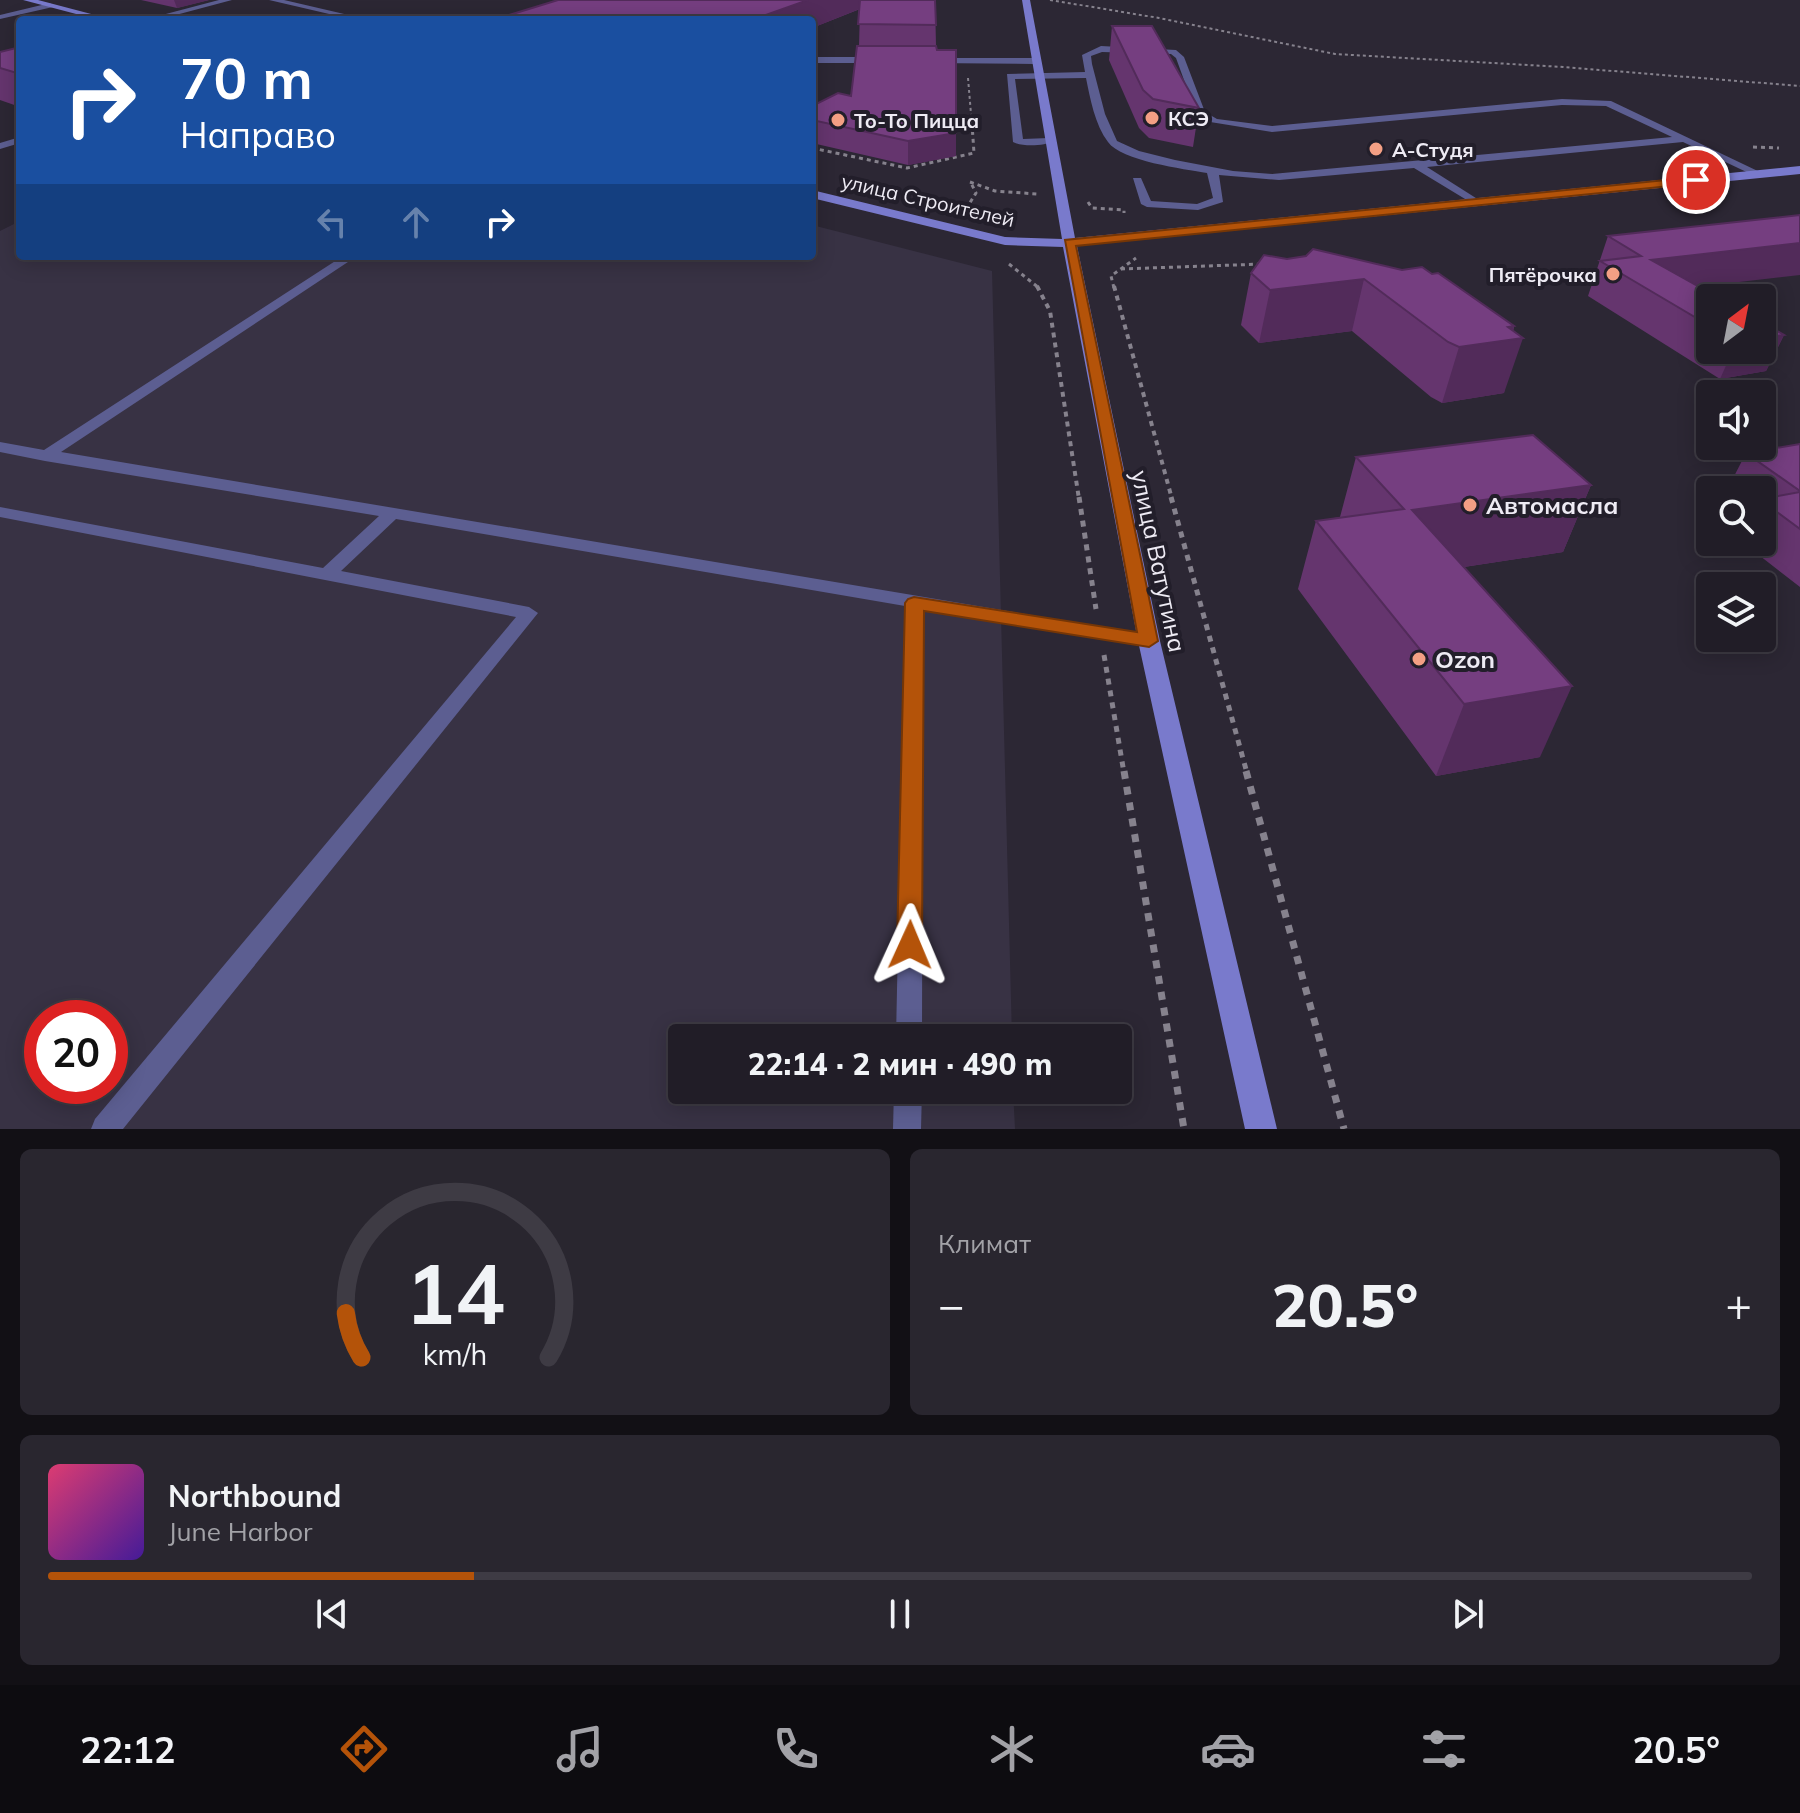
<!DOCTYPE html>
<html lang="ru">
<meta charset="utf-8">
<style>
body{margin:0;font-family:Mulish,sans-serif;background:#29262f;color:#f1f3f6;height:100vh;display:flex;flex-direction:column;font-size:30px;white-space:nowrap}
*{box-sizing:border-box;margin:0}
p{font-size:26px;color:#a2a2a7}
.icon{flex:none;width:44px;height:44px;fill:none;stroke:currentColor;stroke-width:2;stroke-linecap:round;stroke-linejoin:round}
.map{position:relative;height:1129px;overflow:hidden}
.sheet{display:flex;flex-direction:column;gap:20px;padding:20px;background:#121015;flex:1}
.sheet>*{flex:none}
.hud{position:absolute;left:16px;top:16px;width:800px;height:244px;border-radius:8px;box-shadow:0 4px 20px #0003,0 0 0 2px #3e3b44;background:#1a4fa0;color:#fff;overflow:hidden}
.needle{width:52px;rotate:32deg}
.controls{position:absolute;left:1696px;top:284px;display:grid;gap:16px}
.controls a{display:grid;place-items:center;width:80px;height:80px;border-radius:8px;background:#211d27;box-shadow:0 4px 20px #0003,0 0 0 2px #3e3b44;font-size:40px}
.speed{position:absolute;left:24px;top:1000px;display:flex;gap:16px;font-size:40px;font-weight:700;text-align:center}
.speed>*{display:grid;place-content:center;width:104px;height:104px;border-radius:50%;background:#211d27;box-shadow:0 4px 20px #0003,0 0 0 2px #3e3b44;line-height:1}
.speed .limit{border:12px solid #d22;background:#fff;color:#111}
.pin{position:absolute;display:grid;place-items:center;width:68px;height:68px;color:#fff;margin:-34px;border:4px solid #fff;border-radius:50%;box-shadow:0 2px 8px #0007}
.me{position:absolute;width:88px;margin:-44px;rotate:1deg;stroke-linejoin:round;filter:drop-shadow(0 0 6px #0008)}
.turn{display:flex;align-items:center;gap:28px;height:168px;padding:0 32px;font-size:36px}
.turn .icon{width:104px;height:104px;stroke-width:2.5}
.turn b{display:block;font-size:56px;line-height:68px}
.lanes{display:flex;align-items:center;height:76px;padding:0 32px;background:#0003;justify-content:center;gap:40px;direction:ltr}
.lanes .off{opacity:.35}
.big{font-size:60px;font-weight:800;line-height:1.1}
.sheet .card{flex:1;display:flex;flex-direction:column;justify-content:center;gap:12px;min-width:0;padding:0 28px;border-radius:12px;background:#29262f}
.sheet .dial{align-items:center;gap:0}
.dial svg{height:208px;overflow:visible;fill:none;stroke:#3e3b44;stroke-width:7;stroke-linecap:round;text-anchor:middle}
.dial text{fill:#f1f3f6;stroke:none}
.song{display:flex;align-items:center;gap:24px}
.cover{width:96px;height:96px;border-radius:12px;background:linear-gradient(135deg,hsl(340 70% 55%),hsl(260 70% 35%))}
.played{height:8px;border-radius:4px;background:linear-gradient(90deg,#b45309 25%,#3e3b44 25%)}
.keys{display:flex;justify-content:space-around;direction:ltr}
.heat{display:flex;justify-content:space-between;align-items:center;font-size:44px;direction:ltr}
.sheet .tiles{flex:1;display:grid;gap:20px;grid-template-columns:1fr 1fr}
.card:last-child{grid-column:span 2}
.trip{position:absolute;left:668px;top:1024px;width:464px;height:80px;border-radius:8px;background:#211d27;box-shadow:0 4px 20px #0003,0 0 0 2px #3e3b44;font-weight:800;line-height:80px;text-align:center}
.menu{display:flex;height:128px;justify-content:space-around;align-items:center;background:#0d0c10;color:#a2a2a7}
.menu .icon{width:56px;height:56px}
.menu .active{color:#b45309}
.menu b{font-size:36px;color:#f1f3f6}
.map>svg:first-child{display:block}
.built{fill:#383244;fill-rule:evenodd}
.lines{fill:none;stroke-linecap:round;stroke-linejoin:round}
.path-far4{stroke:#86828d;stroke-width:2;stroke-dasharray:3 3;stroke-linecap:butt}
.path-far3{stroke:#86828d;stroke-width:3;stroke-dasharray:4 4;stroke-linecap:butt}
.path-far2{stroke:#86828d;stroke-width:4;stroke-dasharray:5 5;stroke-linecap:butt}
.path-far1{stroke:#86828d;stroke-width:5;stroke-dasharray:6 6;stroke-linecap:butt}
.path{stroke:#86828d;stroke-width:7;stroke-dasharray:8 8;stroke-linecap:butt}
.lane{fill:#5c5e91;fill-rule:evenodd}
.secondary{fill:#797acc;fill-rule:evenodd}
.wall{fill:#65356e}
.shaded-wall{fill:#522b5a}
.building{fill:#753e80;stroke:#522b5a;stroke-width:2}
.route{fill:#b45309;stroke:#753606;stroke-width:2}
.poi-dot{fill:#f39f84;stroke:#221e2a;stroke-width:3}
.labels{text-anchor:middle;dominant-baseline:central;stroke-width:8;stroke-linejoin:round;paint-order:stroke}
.far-poi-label{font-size:20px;font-weight:bold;fill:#eeebf4;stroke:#221e2a;text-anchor:start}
.far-street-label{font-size:20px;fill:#eeebf4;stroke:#221e2a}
.poi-label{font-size:24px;font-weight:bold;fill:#eeebf4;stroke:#221e2a;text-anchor:start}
.street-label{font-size:24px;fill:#eeebf4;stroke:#221e2a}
</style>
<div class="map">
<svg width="1800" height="1129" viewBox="0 0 1800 1129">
<rect width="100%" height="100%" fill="#2c2734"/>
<path class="built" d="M20 221V256H812V225L992 271 1012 1038H682V1090H1013L1015 1129H0V231ZM42 1018H110V1086H42Z"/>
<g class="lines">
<g class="path-far4">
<path d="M1050 0 1159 18 1335 54 1563 67 1800 86"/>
<path d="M968 78 972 126"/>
</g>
<g class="path-far3">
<path d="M1753 147 1779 148"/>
<path d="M812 148 907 168 974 153 972 124"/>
<path d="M970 182 995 191 1037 194"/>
<path d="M1088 202 1092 208 1124 210V213"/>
<path d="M966 209 976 193 971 183"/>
<path d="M1009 264 1039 288"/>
<path d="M1121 269 1263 264"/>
<path d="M1114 288 1111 276 1136 258"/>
</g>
<g class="path-far2">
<path d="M1037 286 1050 311 1079 499"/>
<path d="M1114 286 1172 499"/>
</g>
<g class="path-far1">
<path d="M1079 497 1096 609"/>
<path d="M1171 497 1247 773"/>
<path d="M1104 655 1124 773"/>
</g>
<g class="path">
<path d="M1124 771 1184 1129"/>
<path d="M1246 771 1344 1129"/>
</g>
<g class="lane">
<path d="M219 0H232L157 20H143Z"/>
<path d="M269 0H284L370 20H355Z"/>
<path d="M50 3 53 7 0 19V15Z"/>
<path d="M1101 46 1176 50 1184 57 1205 112 1217 119 1272 126 1562 99 1611 101 1764 174 1755 176 1683 142 1427 167 1479 200V204L1475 205 1414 168 1279 180 1219 175 1223 202 1198 210 1147 207 1141 204 1133 178H1141L1151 201 1197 204 1213 198 1207 173C1184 169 1121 161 1108 142 1095 125 1090 98 1086 78L1015 79 1023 139 1049 138 1054 141C1045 146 1022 147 1013 142L1007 74 1085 72 1082 55ZM1102 52 1171 54 1176 58 1196 113 1204 121 1272 132 1562 105 1606 106 1672 137 1272 174 1233 171 1175 160 1139 151 1117 141 1105 114 1092 64 1091 56Z"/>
<path d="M812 57H877L881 60 877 63H812Z"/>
<path d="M931 58H1034L1038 61 1034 64 928 63Z"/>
<path d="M20 137V143L0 149V143Z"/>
<path d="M343 256H357L61 452 1156 636 1159 641 1156 646 1149 647 923 609 922 1038H896L905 606 396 519 341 571 529 607 538 613 123 1129H91L95 1119 516 617 0 517V507L323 568 379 516 45 461 0 452V442L44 450Z"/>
<path d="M894 1090H922L921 1129H893Z"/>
</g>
<g class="secondary">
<path d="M23 0H38L114 20H99Z"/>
<path d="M1022 0H1030L1075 238 1800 166V174L1077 246 1160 641 1277 1129H1245L1138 641 1063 247 1005 245 812 198V190L1005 237 1062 239Z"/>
</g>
</g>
<g class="wall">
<path d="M141 0H209L177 8Z"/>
<path d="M558 0H935L936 46 956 156 908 165 812 143V106L851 96 859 46 860 9 812 28V20Z"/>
<path d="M1112 26 1199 108 1193 147 1149 138 1139 128 1109 60Z"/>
<path d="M20 47V107L0 100V52Z"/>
<path d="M1608 236 1699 287 1710 298V350H1762L1784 335 1766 371 1720 379 1588 296Z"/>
<path d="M1287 259 1402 270 1514 326 1504 393 1442 403 1431 397 1352 331 1259 343 1241 325 1251 273Z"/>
<path d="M1800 444V587L1742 542H1762V490H1727L1746 453Z"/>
<path d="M1356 457 1591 485 1563 552 1464 567 1540 757 1436 776 1298 589 1316 521 1340 517Z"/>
</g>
<g class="shaded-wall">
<path d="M174 0H209L177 8Z"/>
<path d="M808 0H862V8L812 28V20H752Z"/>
<path d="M956 133V156L908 165V141Z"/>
<path d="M1800 243V275L1653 292 1651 260Z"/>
<path d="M1364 279 1352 331 1259 343 1270 290Z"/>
<path d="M1514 326 1509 340 1523 338 1504 393 1442 403 1459 347 1508 327Z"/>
<path d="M1784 335 1766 371 1720 379 1733 350H1762V338Z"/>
<path d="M1591 485 1563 552 1391 578 1412 510Z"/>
<path d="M1572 686 1540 757 1436 776 1464 704Z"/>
</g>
<g class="building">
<path d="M558 0H808L752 20H493Z"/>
<path d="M860 0H935L936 25 858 24Z"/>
<path d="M1112 26H1152L1199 108 1153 99 1143 90Z"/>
<path d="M857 46H936L937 50H956V133L908 141 812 120V106L838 93 851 96Z"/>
<path d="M20 47V74L0 68V52Z"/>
<path d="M1800 215V243L1651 260 1719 298H1710V326L1600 261 1641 256 1608 236Z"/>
<path d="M1313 249 1402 270 1422 267 1432 274 1438 273 1514 326 1508 327 1523 338 1459 347 1448 342 1364 279 1270 290 1251 273 1264 255 1287 259 1306 256Z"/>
<path d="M1762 322 1784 335 1762 338Z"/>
<path d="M1533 435 1591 485 1412 510 1572 686 1464 704 1316 521 1404 509 1356 457Z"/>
<path d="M1800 444V491L1746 453Z"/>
<path d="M1800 492V529L1762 501V499Z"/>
</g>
<path class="route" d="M1696 177 1700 178V183L1076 246 1158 641 1149 647 924 611 922 945 919 952 910 956 901 952 897 945 905 603 908 599 914 597 1137 632 1065 240Z"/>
<g class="poi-dot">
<circle cx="1152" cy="118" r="8"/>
<circle cx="838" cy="120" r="8"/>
<circle cx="1376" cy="149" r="8"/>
<circle cx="1613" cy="274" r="8"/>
<circle cx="1470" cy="505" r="8"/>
<circle cx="1419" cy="659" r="8"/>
</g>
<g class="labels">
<g class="far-poi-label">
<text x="1168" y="118">КСЭ</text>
<text x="854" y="120">То-То Пицца</text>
<text x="1392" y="149">А-Студя</text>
<text x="1597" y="274" text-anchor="end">Пятёрочка</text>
</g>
<g class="far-street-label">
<text transform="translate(928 200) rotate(13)">улица Строителей</text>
</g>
<g class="poi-label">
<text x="1486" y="505">Автомасла</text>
<text x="1435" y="659">Ozon</text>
</g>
<g class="street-label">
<text transform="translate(1159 561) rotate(78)">улица Ватутина</text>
</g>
</g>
</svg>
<div class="controls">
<a><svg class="needle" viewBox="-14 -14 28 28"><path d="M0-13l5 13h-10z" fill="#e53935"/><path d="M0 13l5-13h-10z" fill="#a2a2a7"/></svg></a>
<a><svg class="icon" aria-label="sound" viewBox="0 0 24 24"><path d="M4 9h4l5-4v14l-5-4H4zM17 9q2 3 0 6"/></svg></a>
<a><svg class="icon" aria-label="search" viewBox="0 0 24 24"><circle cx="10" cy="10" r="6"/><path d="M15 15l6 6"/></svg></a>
<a><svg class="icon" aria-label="layers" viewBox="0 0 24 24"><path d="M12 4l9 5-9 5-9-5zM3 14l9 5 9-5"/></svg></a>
</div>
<div class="speed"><div class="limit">20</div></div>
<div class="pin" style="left:1696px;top:180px;background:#d93025"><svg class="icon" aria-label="arrive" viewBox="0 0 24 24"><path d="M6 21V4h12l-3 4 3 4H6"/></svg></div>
<svg class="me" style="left:910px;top:945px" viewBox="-20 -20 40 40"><path d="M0-17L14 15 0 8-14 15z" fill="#b45309" stroke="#fff" stroke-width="4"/></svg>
<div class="trip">22:14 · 2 мин · 490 m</div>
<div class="hud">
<div class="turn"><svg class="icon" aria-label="right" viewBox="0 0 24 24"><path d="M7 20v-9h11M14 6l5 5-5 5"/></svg><div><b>70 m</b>Направо</div></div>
<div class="lanes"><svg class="icon off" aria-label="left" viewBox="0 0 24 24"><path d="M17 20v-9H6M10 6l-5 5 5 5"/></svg><svg class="icon off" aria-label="ahead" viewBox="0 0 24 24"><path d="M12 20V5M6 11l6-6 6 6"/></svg><svg class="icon" aria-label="right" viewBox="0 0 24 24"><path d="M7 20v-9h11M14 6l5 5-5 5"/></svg></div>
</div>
</div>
<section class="sheet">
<div class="tiles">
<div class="card dial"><svg viewBox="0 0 100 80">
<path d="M14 69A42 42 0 1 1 86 69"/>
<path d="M14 69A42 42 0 0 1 8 52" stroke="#b45309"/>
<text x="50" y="56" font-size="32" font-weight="700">14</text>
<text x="50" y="72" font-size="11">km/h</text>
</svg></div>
<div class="card"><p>Климат</p>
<div class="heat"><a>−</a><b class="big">20.5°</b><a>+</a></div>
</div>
<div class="card">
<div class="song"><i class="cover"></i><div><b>Northbound</b><p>June Harbor</p></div></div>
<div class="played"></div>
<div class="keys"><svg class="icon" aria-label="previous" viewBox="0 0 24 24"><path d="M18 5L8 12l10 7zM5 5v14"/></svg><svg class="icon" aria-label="pause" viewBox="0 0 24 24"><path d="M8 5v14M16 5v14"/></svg><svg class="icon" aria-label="next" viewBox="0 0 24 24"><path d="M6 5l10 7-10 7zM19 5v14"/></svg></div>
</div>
</div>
</section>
<nav class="menu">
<b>22:12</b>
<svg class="icon active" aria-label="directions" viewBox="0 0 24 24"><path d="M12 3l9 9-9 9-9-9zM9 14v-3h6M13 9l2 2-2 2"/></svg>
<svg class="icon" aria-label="music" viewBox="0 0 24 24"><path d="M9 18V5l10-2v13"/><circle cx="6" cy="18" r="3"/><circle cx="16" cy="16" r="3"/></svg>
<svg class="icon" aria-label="phone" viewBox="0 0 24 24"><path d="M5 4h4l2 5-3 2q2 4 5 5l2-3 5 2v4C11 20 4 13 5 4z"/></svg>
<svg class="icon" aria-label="climate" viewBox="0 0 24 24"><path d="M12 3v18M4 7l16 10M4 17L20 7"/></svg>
<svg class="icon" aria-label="car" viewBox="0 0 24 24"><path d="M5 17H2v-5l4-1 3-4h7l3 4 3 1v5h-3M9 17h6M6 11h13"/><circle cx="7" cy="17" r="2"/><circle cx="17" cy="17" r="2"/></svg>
<svg class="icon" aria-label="filters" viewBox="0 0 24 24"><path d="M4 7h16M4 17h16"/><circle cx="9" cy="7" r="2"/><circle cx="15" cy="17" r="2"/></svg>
<b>20.5°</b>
</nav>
